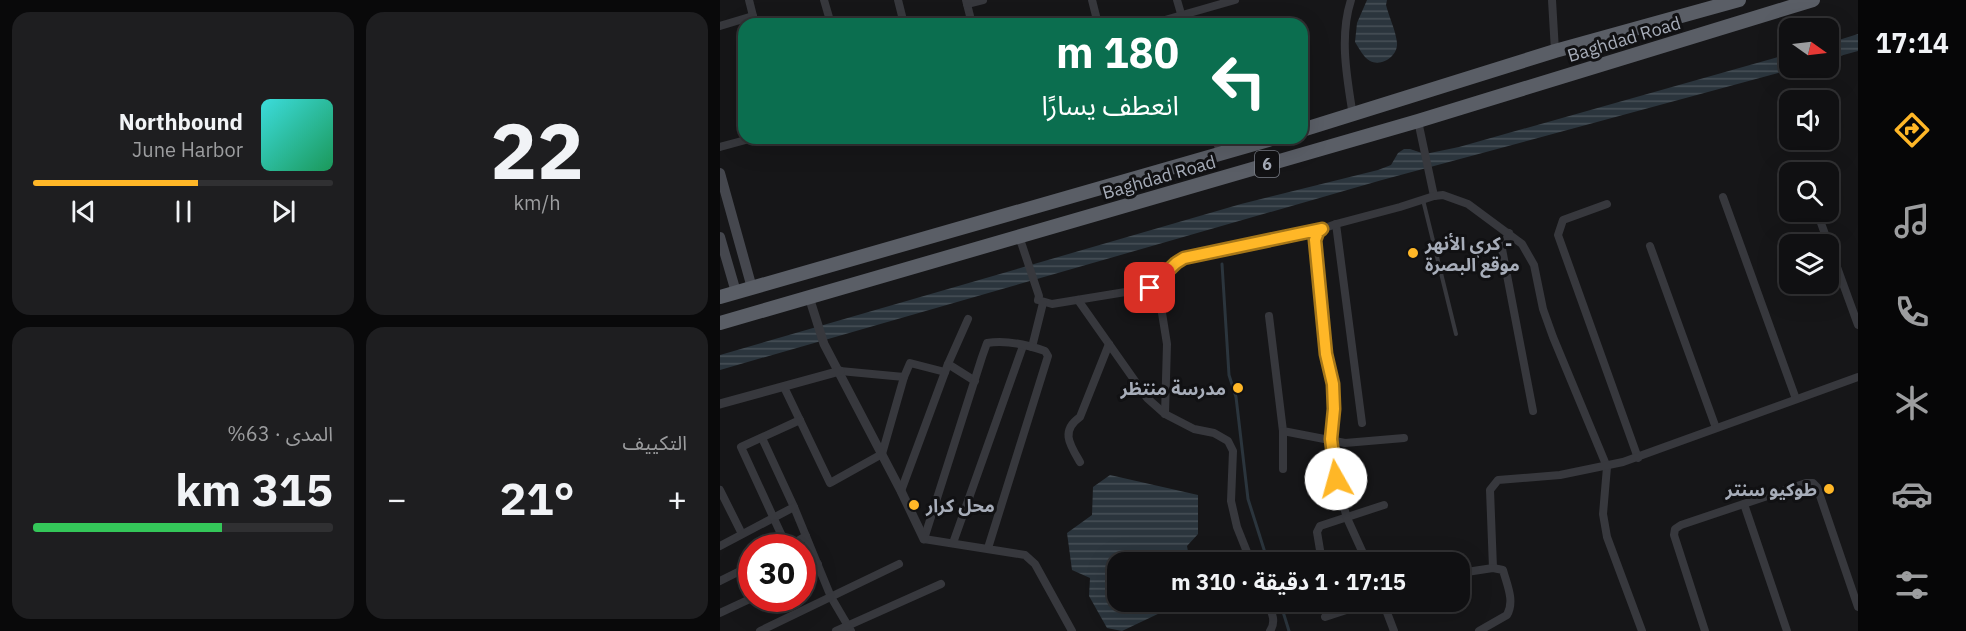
<!DOCTYPE html>
<html lang="ar">
<meta charset="utf-8">
<style>
body{margin:0;font-family:"IBM Plex Sans","Noto Sans Arabic",sans-serif;background:#1e1e20;color:#f1f3f6;direction:rtl;height:100vh;display:flex;flex-direction:column;font-size:22px;white-space:nowrap}
*{box-sizing:border-box;margin:0}
p{font-size:20px;color:#9c9d9f}
.icon{flex:none;width:33px;height:33px;fill:none;stroke:currentColor;stroke-width:2;stroke-linecap:round;stroke-linejoin:round}
.map{position:relative;flex:1;overflow:hidden;direction:ltr}
.sheet{display:flex;flex-direction:column;gap:12px;padding:12px;background:#09090a;width:720px}
.sheet>*{flex:none}
.top-card{position:absolute;left:18px;top:18px;width:570px;height:126px;border-radius:18px;box-shadow:0 6px 24px #0002,0 0 0 2px #303032;direction:rtl;background:#0b6e4f;color:#fff;overflow:hidden}
.needle{width:39px;rotate:104deg}
.buttons{position:absolute;left:1059px;top:18px;display:grid;gap:12px}
.buttons a{display:grid;place-items:center;width:60px;height:60px;border-radius:12px;background:#101012;box-shadow:0 6px 24px #0002,0 0 0 2px #303032;font-size:30px}
.speed{position:absolute;left:18px;top:534px;display:flex;gap:12px;font-size:30px;font-weight:700;text-align:center}
.speed>*{display:grid;place-content:center;width:78px;height:78px;border-radius:50%;background:#101012;box-shadow:0 6px 24px #0002,0 0 0 2px #303032;line-height:1}
.speed .limit{border:9px solid #d22;background:#fff;color:#111}
.pin{position:absolute;display:grid;place-items:center;width:51px;height:51px;color:#fff;margin:-26px;border-radius:12px;box-shadow:0 3px 9px #0006}
.me{position:absolute;width:66px;margin:-33px;rotate:353deg;stroke-linejoin:round;filter:drop-shadow(0 0 4px #0008)}
.turn{display:flex;align-items:center;gap:21px;height:126px;padding:0 30px;font-size:27px}
.turn .icon{width:78px;height:78px;stroke-width:2.5}
.turn b{display:block;font-size:42px;line-height:51px}
.big{font-size:45px;font-weight:700;line-height:1.1}
.sheet .tile{flex:1;display:flex;flex-direction:column;justify-content:center;gap:9px;min-width:0;padding:0 21px;border-radius:18px;background:#1e1e20}
.sheet .dial{align-items:center;gap:0}
.dial b{font-size:78px;line-height:1}
.song{display:flex;align-items:center;gap:18px}
.cover{width:72px;height:72px;border-radius:9px;background:linear-gradient(135deg,hsl(180 70% 55%),hsl(150 70% 35%))}
.played{height:6px;border-radius:3px;background:linear-gradient(90deg,#ffb727 55%,#303032 55%)}
.keys{display:flex;justify-content:space-around;direction:ltr}
.heat{display:flex;justify-content:space-between;align-items:center;font-size:33px;direction:ltr}
.charge{height:9px;border-radius:4px;background:linear-gradient(90deg,#34c759 63%,#303032 0)}
.sheet .tiles{flex:1;display:grid;gap:12px;grid-template-columns:repeat(2,1fr)}
.trip{position:absolute;left:387px;top:552px;width:363px;height:60px;border-radius:18px;background:#101012;box-shadow:0 6px 24px #0002,0 0 0 2px #303032;font-weight:700;line-height:60px;text-align:center;direction:rtl}
main{display:flex;flex:1;min-height:0}
.tabs{display:flex;flex-direction:column;width:108px;justify-content:space-around;align-items:center;background:#060607;color:#9c9d9f}
.tabs .icon{width:42px;height:42px}
.tabs .selected{color:#ffb727}
.tabs b{font-size:27px;color:#f1f3f6}
.map>svg:first-child{display:block}
.water{fill:url(#water-rules)}
.lines{fill:none;stroke-linecap:round;stroke-linejoin:round}
.stream{stroke:#2b353d;stroke-width:3}
.service{stroke:#37383d;stroke-width:4}
.minor{stroke:#37383d;stroke-width:8}
.tertiary{stroke:#37383d;stroke-width:9}
.secondary{stroke:#45474e;stroke-width:10}
.trunk{stroke:#5a5e66;stroke-width:14}
.route-casing{stroke:#a67719;stroke-width:15}
.route{stroke:#ffb727;stroke-width:10}
.poi-dot{fill:#ffb727;stroke:#111113;stroke-width:2}
.labels{text-anchor:middle;dominant-baseline:central;stroke-width:6;stroke-linejoin:round;paint-order:stroke}
.shield{fill:#111113;stroke:#7a7e87;stroke-width:1.5}
.shield-label{font-size:16px;font-weight:bold;fill:#a7adb9}
.street-label{font-size:18px;fill:#a7adb9;stroke:#111113}
.poi-label{font-size:18px;font-weight:bold;fill:#a7adb9;stroke:#111113;text-anchor:start}
</style>
<main>
<nav class="tabs">
<b>17:14</b>
<svg class="icon selected" aria-label="directions" viewBox="0 0 24 24"><path d="M12 3l9 9-9 9-9-9zM9 14v-3h6M13 9l2 2-2 2"/></svg>
<svg class="icon" aria-label="music" viewBox="0 0 24 24"><path d="M9 18V5l10-2v13"/><circle cx="6" cy="18" r="3"/><circle cx="16" cy="16" r="3"/></svg>
<svg class="icon" aria-label="phone" viewBox="0 0 24 24"><path d="M5 4h4l2 5-3 2q2 4 5 5l2-3 5 2v4C11 20 4 13 5 4z"/></svg>
<svg class="icon" aria-label="climate" viewBox="0 0 24 24"><path d="M12 3v18M4 7l16 10M4 17L20 7"/></svg>
<svg class="icon" aria-label="car" viewBox="0 0 24 24"><path d="M5 17H2v-5l4-1 3-4h7l3 4 3 1v5h-3M9 17h6M6 11h13"/><circle cx="7" cy="17" r="2"/><circle cx="17" cy="17" r="2"/></svg>
<svg class="icon" aria-label="filters" viewBox="0 0 24 24"><path d="M4 7h16M4 17h16"/><circle cx="9" cy="7" r="2"/><circle cx="15" cy="17" r="2"/></svg>
</nav>
<div class="map">
<svg width="1138" height="631" viewBox="0 0 1138 631">
<defs>
<pattern id="water-rules" width="6" height="5" patternUnits="userSpaceOnUse" patternTransform="scale(1.5)"><rect width="6" height="5" fill="#2b353d"/><path d="M0 2.5h6" fill="none" stroke="#475057"/></pattern>
</defs>
<rect width="100%" height="100%" fill="#161618"/>
<g class="water">
<path d="M647 0H667L666 5C669 17 676 31 677 43 678 56 662 67 650 61 643 57 639 48 635 42L637 23Z"/>
<path d="M1138 34V51L1109 59V43Z"/>
<path d="M1069 54 1070 68H1077L662 180 0 370V355L521 204 658 170 671 165 678 153 684 149H690L705 154 739 147Z"/>
<path d="M390 475 478 495V534L467 546 470 562H398V602L461 603 402 631 387 628 369 596 370 578 352 570 347 533 372 515 373 487Z"/>
</g>
<g class="lines">
<g class="stream">
<path d="M502 264 509 375 516 397 528 499 548 562"/>
<path d="M560 602 569 631"/>
</g>
<path class="service" d="M703 200 736 334"/>
<g class="minor">
<path d="M29 0 35 24"/>
<path d="M104 0 111 24"/>
<path d="M178 0 184 24"/>
<path d="M246 0 252 24"/>
<path d="M372 0 378 24"/>
<path d="M457 0 464 24"/>
<path d="M631 0C619 37 627 78 633 116"/>
<path d="M832 0 835 51"/>
<path d="M247 4 263 0"/>
<path d="M431 24 515 0"/>
<path d="M0 26 33 16"/>
<path d="M698 121 714 196"/>
<path d="M496 138 500 153"/>
<path d="M0 147 33 138"/>
<path d="M1003 197 1076 399"/>
<path d="M887 204 843 220 838 235 918 458"/>
<path d="M1097 212 1138 325"/>
<path d="M616 224 642 423"/>
<path d="M789 233 782 249 813 411"/>
<path d="M299 236 319 296 318 300 332 304 430 288 455 263 464 258 601 229"/>
<path d="M930 246 996 428"/>
<path d="M437 282 447 344 445 414"/>
<path d="M358 300 427 398 445 414 474 429 494 433 508 441 513 451 511 501 517 527 531 562"/>
<path d="M549 316 563 431 625 443 684 438"/>
<path d="M312 347 323 303"/>
<path d="M228 364 255 381"/>
<path d="M120 371 184 377"/>
<path d="M64 387 110 483 162 454 184 377 190 363 225 372"/>
<path d="M563 431V469"/>
<path d="M42 438 74 507 111 597 131 631"/>
<path d="M360 462C350 445 340 431 360 417L389 344"/>
<path d="M0 490 22 534"/>
<path d="M181 491 228 364 248 319"/>
<path d="M1024 504 1067 631"/>
<path d="M233 543 303 346"/>
<path d="M0 546 74 507"/>
<path d="M67 547 21 447 80 420"/>
<path d="M66 548 86 536"/>
<path d="M268 548 328 356 325 351C308 345 285 340 267 343L262 357 204 539 305 555 315 564 352 631"/>
<path d="M602 562 597 532 600 526 664 505"/>
<path d="M647 562 627 518 616 479 611 439 614 409 613 384 606 354 596 236 602 229 616 224 680 207 714 196 723 195 748 204 802 244 814 265 823 309 833 337 887 467 883 514 887 537 922 631"/>
<path d="M773 568 770 490 778 480 840 475 903 462 1138 377"/>
<path d="M82 572 98 564"/>
<path d="M740 573 773 568 783 570C787 585 795 601 787 615L759 631"/>
<path d="M0 581 32 565"/>
<path d="M547 602C551 611 557 621 550 631"/>
<path d="M663 602 674 631"/>
<path d="M0 613 32 598"/>
<path d="M605 617 651 602"/>
<path d="M40 631 179 564"/>
<path d="M116 631 221 584"/>
<path d="M985 631 954 535 955 529 961 525 1086 483H1093L1097 487 1138 607"/>
</g>
<g class="tertiary">
<path d="M89 297 104 344 181 491 204 539"/>
<path d="M0 404 120 371"/>
</g>
<g class="secondary">
<path d="M0 173 32 288"/>
<path d="M0 237 16 292"/>
</g>
<g class="trunk">
<path d="M582 130 835 51 1019 0"/>
<path d="M0 297 555 138"/>
<path d="M0 323 698 121 1093 0"/>
</g>
</g>
<g class="lines">
<defs>
<path id="route" d="M430 288 456 263 464 258 602 229 598 232 595 240 606 354 613 384 614 409 611 439 616 479"/>
</defs>
<use href="#route" class="route-casing"/>
<use href="#route" class="route"/>
</g>
<g class="poi-dot">
<circle cx="693" cy="253" r="6"/>
<circle cx="518" cy="388" r="6"/>
<circle cx="1109" cy="489" r="6"/>
<circle cx="194" cy="505" r="6"/>
</g>
<g class="labels">
<rect class="shield" x="535" y="151" width="24" height="26" rx="4.5"/>
<g class="shield-label">
<text x="547" y="164">6</text>
</g>
<g class="street-label">
<text transform="translate(904 39) rotate(-17)">Baghdad Road</text>
<text transform="translate(439 177) rotate(-16)">Baghdad Road</text>
</g>
<g class="poi-label">
<text x="705" y="243">كري الأنهر -<tspan x="705" dy="21">موقع البصرة</tspan></text>
<text x="506" y="388" text-anchor="end">مدرسة منتظر</text>
<text x="1097" y="489" text-anchor="end">طوكيو سنتر</text>
<text x="206" y="505">محل كرار</text>
</g>
</g>
</svg>
<div class="buttons">
<a><svg class="needle" viewBox="-14 -14 28 28"><path d="M0-13l5 13h-10z" fill="#e53935"/><path d="M0 13l5-13h-10z" fill="#9c9d9f"/></svg></a>
<a><svg class="icon" aria-label="sound" viewBox="0 0 24 24"><path d="M4 9h4l5-4v14l-5-4H4zM17 9q2 3 0 6"/></svg></a>
<a><svg class="icon" aria-label="search" viewBox="0 0 24 24"><circle cx="10" cy="10" r="6"/><path d="M15 15l6 6"/></svg></a>
<a><svg class="icon" aria-label="layers" viewBox="0 0 24 24"><path d="M12 4l9 5-9 5-9-5zM3 14l9 5 9-5"/></svg></a>
</div>
<div class="speed"><div class="limit">30</div></div>
<div class="pin" style="left:430px;top:288px;background:#d93025"><svg class="icon" aria-label="arrive" viewBox="0 0 24 24"><path d="M6 21V4h12l-3 4 3 4H6"/></svg></div>
<svg class="me" style="left:616px;top:479px" viewBox="-20 -20 40 40"><circle r="19" fill="#fff"/><path d="M0-13L10 11 0 6-10 11z" fill="#ffb727"/></svg>
<div class="trip">17:15 · 1 دقيقة · 310 m</div>
<div class="top-card">
<div class="turn"><svg class="icon" aria-label="left" viewBox="0 0 24 24"><path d="M17 20v-9H6M10 6l-5 5 5 5"/></svg><div><b>180 m</b>انعطف يسارًا</div></div>
</div>
</div>
<section class="sheet">
<div class="tiles">
<div class="tile dial"><b>22</b><p>km/h</p></div>
<div class="tile">
<div class="song"><i class="cover"></i><div><b>Northbound</b><p>June Harbor</p></div></div>
<div class="played"></div>
<div class="keys"><svg class="icon" aria-label="previous" viewBox="0 0 24 24"><path d="M18 5L8 12l10 7zM5 5v14"/></svg><svg class="icon" aria-label="pause" viewBox="0 0 24 24"><path d="M8 5v14M16 5v14"/></svg><svg class="icon" aria-label="next" viewBox="0 0 24 24"><path d="M6 5l10 7-10 7zM19 5v14"/></svg></div>
</div>
<div class="tile"><p>التكييف</p>
<div class="heat"><a>−</a><b class="big">21°</b><a>+</a></div>
</div>
<div class="tile"><p>المدى · 63%</p><b class="big">315 km</b><div class="charge"></div></div>
</div>
</section>
</main>
